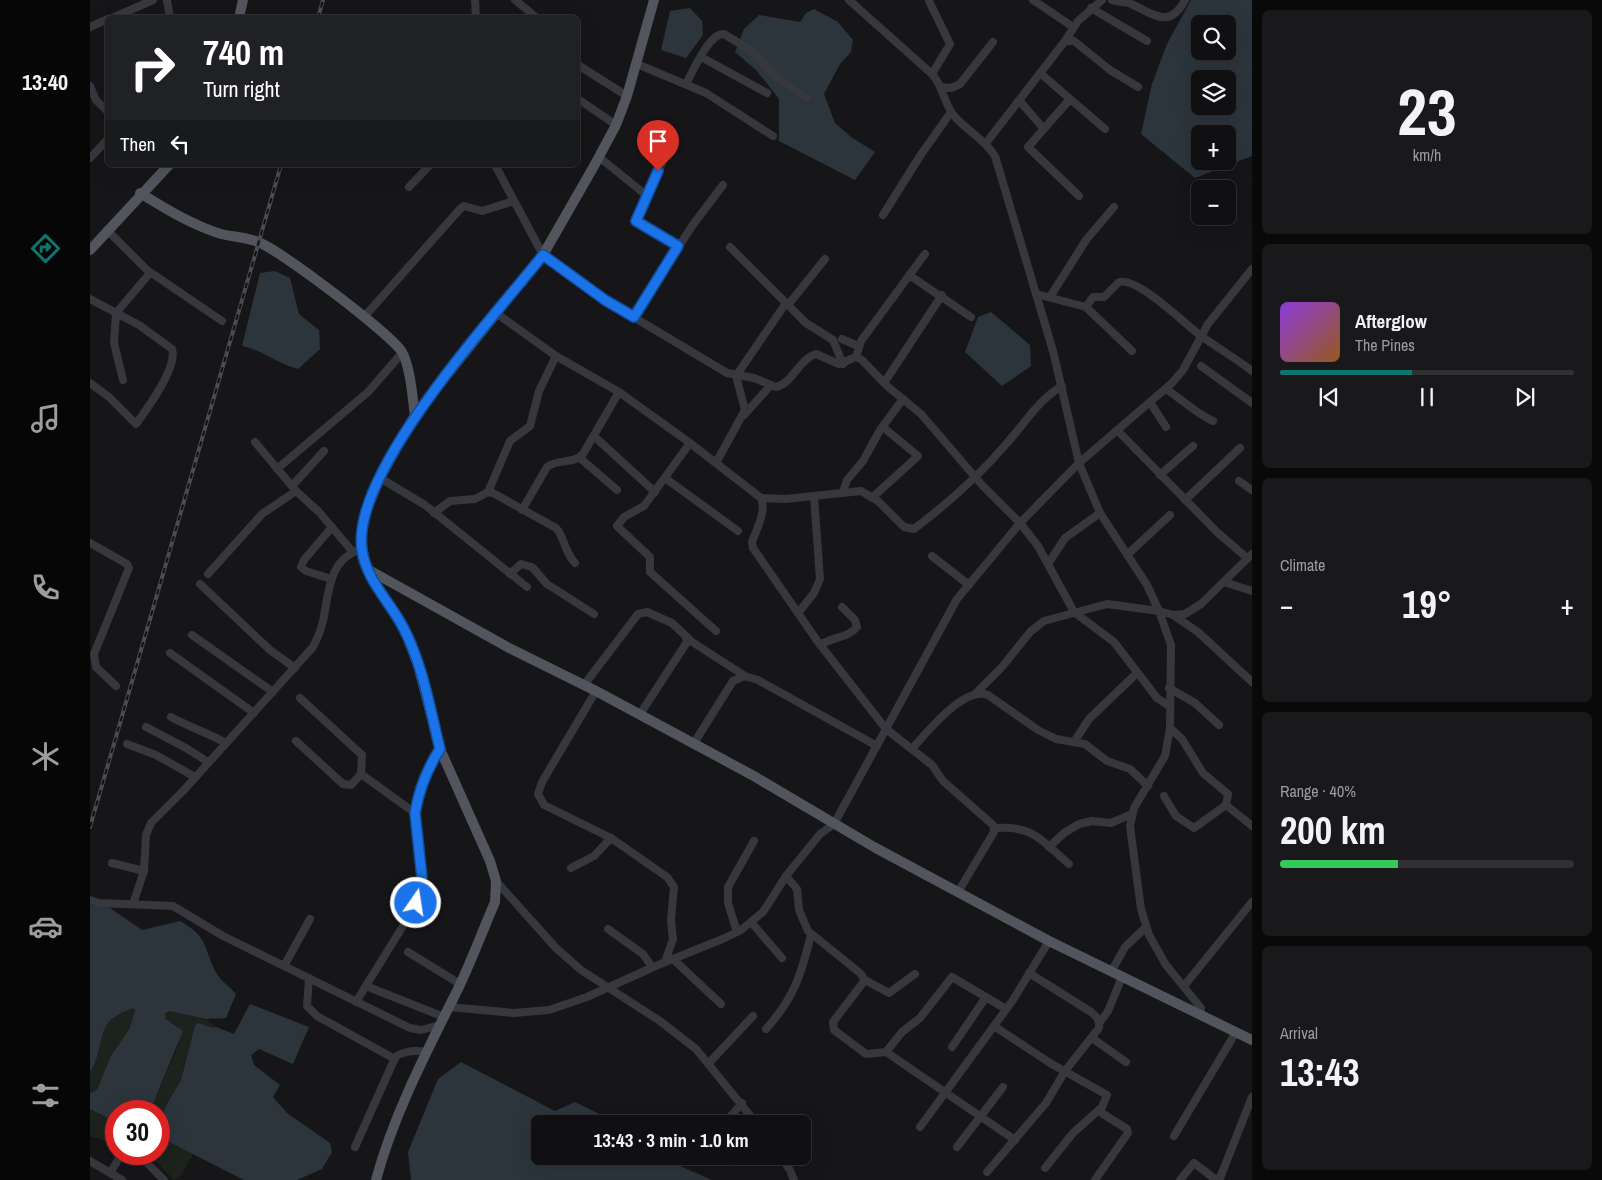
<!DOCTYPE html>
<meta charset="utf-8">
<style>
body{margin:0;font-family:"Archivo Narrow",sans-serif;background:#19191b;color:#f1f3f6;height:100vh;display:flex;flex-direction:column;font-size:19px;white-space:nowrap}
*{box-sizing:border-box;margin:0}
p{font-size:16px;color:#9c9d9f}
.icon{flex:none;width:28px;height:28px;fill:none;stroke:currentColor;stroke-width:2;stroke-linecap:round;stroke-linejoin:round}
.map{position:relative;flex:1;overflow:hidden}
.details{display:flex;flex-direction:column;gap:10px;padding:10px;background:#09090a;width:350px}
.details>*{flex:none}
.banner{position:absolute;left:15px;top:15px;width:475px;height:152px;border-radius:8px;box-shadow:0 5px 20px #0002,0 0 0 1px #303032;background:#202124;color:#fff;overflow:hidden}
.controls{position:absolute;left:1101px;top:15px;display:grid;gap:10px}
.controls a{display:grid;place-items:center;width:45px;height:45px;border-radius:8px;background:#101012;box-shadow:0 5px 20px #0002,0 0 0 1px #303032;font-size:25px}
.speed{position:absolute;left:15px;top:1100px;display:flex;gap:10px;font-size:25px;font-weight:700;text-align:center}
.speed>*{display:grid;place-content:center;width:65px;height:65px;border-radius:50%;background:#101012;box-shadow:0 5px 20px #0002,0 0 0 1px #303032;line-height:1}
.speed .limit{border:8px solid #d22;background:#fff;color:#111}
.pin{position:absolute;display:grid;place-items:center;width:42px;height:42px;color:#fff;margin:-51px -21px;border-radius:50% 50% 50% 0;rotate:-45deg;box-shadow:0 0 5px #0007}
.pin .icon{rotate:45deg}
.me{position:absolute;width:55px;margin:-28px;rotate:13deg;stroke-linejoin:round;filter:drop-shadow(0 0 4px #0008)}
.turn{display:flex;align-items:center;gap:18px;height:105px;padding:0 15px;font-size:22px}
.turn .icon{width:65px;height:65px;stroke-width:2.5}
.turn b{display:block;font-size:35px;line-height:42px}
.then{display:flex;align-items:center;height:48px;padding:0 15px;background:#0003;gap:10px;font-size:19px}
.big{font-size:38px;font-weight:700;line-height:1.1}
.details .card{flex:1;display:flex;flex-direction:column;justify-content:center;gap:8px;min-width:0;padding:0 18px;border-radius:8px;background:#19191b}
.details .dial{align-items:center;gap:0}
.dial b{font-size:65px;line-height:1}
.song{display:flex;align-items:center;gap:15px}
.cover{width:60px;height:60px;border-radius:8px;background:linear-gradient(135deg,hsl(270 70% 55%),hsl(30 70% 35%))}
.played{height:5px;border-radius:2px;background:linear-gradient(90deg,#0f766e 45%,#303032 45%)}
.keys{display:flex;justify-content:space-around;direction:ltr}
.heat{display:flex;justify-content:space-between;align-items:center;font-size:28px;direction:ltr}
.charge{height:8px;border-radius:4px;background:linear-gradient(90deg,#34c759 40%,#303032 0)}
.trip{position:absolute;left:441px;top:1115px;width:280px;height:50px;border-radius:8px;background:#101012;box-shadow:0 5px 20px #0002,0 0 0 1px #303032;font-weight:700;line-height:50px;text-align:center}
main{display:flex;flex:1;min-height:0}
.menu{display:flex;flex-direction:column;width:90px;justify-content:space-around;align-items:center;background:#060607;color:#9c9d9f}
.menu .icon{width:35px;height:35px}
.menu .selected{color:#0f766e}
.menu b{font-size:22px;color:#f1f3f6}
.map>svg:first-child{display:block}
.green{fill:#1c231d}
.water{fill:#2c353c;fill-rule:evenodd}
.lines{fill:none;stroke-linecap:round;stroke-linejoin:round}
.minor{stroke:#37383d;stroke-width:8}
.major{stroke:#53555c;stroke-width:10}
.rail-casing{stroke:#4a4c52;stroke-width:4}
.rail{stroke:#111113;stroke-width:2;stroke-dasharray:5.5;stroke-linecap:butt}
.route-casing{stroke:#114b97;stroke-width:12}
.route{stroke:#1a73e8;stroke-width:9}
</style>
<main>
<nav class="menu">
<b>13:40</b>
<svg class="icon selected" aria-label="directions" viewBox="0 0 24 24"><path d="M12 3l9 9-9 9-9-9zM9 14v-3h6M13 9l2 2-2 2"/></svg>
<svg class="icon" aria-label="music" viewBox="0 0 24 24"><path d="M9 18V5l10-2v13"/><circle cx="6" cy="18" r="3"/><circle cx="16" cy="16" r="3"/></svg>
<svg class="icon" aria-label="phone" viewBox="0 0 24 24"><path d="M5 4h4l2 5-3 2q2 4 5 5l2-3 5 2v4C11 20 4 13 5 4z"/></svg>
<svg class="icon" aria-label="climate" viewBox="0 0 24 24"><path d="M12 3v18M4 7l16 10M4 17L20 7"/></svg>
<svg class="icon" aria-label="car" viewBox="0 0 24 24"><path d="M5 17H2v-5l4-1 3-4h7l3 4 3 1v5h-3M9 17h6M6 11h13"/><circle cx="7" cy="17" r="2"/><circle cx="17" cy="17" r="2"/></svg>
<svg class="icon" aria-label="filters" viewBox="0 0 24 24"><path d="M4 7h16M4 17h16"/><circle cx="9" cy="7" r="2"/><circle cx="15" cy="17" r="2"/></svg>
</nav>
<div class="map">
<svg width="1162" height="1180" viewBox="0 0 1162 1180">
<rect width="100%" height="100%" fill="#161618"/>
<g class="green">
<path d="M43 1008C52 1021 26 1044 21 1057 16 1068 13 1079 7 1090L0 1093V1072L9 1053 13 1028 32 1010Z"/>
<path d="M79 1011 116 1019 126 1027 123 1029 109 1023 105 1025 91 1080 69 1118V1111H60L89 1044 88 1026 74 1017Z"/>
<path d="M0 1109 26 1122V1144L0 1136Z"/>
<path d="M69 1137 103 1154 92 1174 84 1180 69 1164 51 1154H69Z"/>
</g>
<g class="water">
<path d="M1101 0H1162V156L1105 178 1051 134 1062 84 1077 44ZM1110 24H1138V51H1110ZM1110 79H1138V106H1110ZM1110 134H1138V161H1110Z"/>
<path d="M600 8 612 21 613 35 596 58 571 50 580 11Z"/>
<path d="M724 9 748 22 763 40 761 52 750 64 734 94 745 123 761 137 785 152 765 180 689 141V99L666 70 645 52 654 29 669 15 710 22 716 13Z"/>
<path d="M185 271 200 278 209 314 229 330 230 349 208 369C188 364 172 350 152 346L170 273Z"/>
<path d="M901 312 940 345 941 366 912 386 875 352 888 317Z"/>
<path d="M0 905 20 908 52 930 90 921C117 936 113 945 125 971 129 979 140 987 146 994L136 1018 116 1019 79 1011 75 1014V1018L93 1031 60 1111H26V1122L0 1109V1093L7 1090 21 1056 40 1028 45 1010 43 1008C0 1023 19 1042 0 1072Z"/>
<path d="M160 1004 219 1027 203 1064 169 1049 161 1055 164 1065 190 1085 183 1097 197 1113 240 1143 242 1152 232 1169 207 1180H154L69 1137V1118L91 1080 105 1025 109 1023 123 1028 126 1027 144 1034Z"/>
<path d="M371 1062 465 1111 485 1102 530 1124H450V1156H567L622 1180H321L318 1152 348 1079Z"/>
</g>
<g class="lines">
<g class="minor">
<path d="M77 0 80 18"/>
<path d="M385 0 386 18"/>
<path d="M425 0 447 18"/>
<path d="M759 0 842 74C854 87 854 106 866 118 879 132 895 140 905 156L963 351 989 463 1010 513 1057 585 1069 611 1081 645 1080 728 1075 756 1044 808 1040 826 1051 909 1059 935 1076 965 1111 1008 1110 1015"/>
<path d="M943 0 983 27"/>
<path d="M1022 0C1028 3 1035 1 1041 4 1064 14 1079 30 1095 0"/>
<path d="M839 1 860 44 842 74"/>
<path d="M1001 8 1057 41"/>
<path d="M22 18 63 0"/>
<path d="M0 27 18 19"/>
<path d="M975 41 988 21 1012 0"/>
<path d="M611 57 677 93"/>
<path d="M547 64 616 93 683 136"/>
<path d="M488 65 537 96"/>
<path d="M950 73 1015 129"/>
<path d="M596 84C603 71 619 33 634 34L663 52 686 77 717 98"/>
<path d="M0 86 6 100 18 112"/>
<path d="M851 87 861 88 870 84 903 42"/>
<path d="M488 99 526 125"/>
<path d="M980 99 938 147 989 196"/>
<path d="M929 100 953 128"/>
<path d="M896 143 975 41H984L1020 70 1048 87"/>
<path d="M509 157 556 195"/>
<path d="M0 158 18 139"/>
<path d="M574 159 546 221 588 247"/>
<path d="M405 165 453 255 515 300 637 373 664 378 686 387C703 383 709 359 726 354L749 364 766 357 772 360 797 386 831 414 892 485 930 523 948 546 984 612 1024 642 1067 698 1079 706"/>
<path d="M319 187 340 165"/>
<path d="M793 215 830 156 861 112"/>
<path d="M17 230 57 270 132 321"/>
<path d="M640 247 716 323 743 340 753 364"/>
<path d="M819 275 881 317"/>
<path d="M946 294 996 307 1042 351"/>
<path d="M960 297 996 240 1024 207"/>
<path d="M0 299 49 325 82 349C88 367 57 409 46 424L19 397 0 383"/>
<path d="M698 305 735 259"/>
<path d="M996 307 1003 297H1014L1029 282C1048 277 1095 324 1111 336 1128 348 1145 358 1162 371"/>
<path d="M406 313 466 356 529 392 600 443 671 498C677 511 666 530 662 542L663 548 728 642 796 729 842 765 853 781 903 825 904 832 868 892"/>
<path d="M274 317 370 209 374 206 392 211 424 201"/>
<path d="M544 317 602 226 633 185"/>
<path d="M752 339 768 346"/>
<path d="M766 357 771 341 835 254"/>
<path d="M1111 366 1162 403"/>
<path d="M33 380 24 343 26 313 60 273"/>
<path d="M794 383 852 295"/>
<path d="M1076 389C1091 399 1107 414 1123 421"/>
<path d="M1060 402 1076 427"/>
<path d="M654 415 680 386"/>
<path d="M1027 430 1127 532 1157 558"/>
<path d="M505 437 565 492"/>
<path d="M165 442 206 491"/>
<path d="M600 443 554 506 534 517 527 526 560 557V572L626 631"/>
<path d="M490 458 527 490"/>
<path d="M626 463 655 410 646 376 696 303"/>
<path d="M187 469 278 392 312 353"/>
<path d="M1070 475 1103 446"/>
<path d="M290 478 335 505 437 587"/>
<path d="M575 478 648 531"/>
<path d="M1149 481 1162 490"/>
<path d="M202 486 234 451"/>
<path d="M398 492 420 441 440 426 449 391 466 356"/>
<path d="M753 492 757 480 773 461 790 430 813 399"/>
<path d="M783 497 828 456 793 427"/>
<path d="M671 498 695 499 771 491 788 501 814 527 824 529C857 504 890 475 917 443 936 422 948 400 972 386"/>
<path d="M1095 500 1150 448"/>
<path d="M432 510 457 467C468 458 483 465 493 454L529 392"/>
<path d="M344 513 360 501 385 499 398 492 403 493 466 528C475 537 473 550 485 563"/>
<path d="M0 543 37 564 39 568 4 654 6 667 26 686"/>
<path d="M1037 555 1080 515"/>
<path d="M842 556 879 585"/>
<path d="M958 564 975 538 1010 513"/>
<path d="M118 574 172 514 206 491 229 512 262 551"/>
<path d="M420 574 431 564 442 567 457 584 504 614"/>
<path d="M241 579 216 571 211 567 214 560 242 527"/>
<path d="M1134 582 1162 591"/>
<path d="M110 584 180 650 205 668"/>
<path d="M708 613 724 593 730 579 724 496"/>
<path d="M1083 615 1108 632 1162 682"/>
<path d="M102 635 183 692"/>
<path d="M596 638 655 676"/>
<path d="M730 645C742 637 758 638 767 627L765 620 752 607"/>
<path d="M80 653 164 713"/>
<path d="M494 685 548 614 557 612 582 623 599 639 550 714"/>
<path d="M1079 688 1105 703 1129 725"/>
<path d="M506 691 452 782 448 794 454 805 521 838 577 877 584 887 581 920 583 939 575 962"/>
<path d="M885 694 911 668 941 631 954 621 1017 604 1069 611 1083 615 1095 614 1111 604 1162 554"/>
<path d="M210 698 272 755 271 774 325 813"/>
<path d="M81 717C99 727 118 733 136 743"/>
<path d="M56 727 96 748 118 762"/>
<path d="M1080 728 1092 739 1113 773 1138 794 1136 805 1162 826"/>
<path d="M206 741 253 784 261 785 271 774"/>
<path d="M984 742 999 719 1047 673"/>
<path d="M604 743 643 681 655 676 668 680 787 746"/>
<path d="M37 744 66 755 105 777"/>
<path d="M822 749C837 732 874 686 898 695L948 730 966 739 995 744 1017 761 1040 769 1058 786"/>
<path d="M1074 796 1086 816 1104 828 1136 805"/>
<path d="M905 828C943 825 952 841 979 864"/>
<path d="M959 847 974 833 989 824 1002 821 1021 823 1042 814"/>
<path d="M22 863 54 871"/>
<path d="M481 868 504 856 521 838"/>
<path d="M696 876 707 889 709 910 718 931 770 973 775 980 743 1022 744 1030 776 1054 796 1052 925 1140"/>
<path d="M406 881 466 948 491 970 570 1021 606 1049 667 1124"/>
<path d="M0 900 9 903 83 906 133 936 320 1028 331 1030 350 1025"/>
<path d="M43 904 54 871 56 835 61 823 93 791 223 647C227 639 231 630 233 621 239 594 238 558 272 549"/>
<path d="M661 922 692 958"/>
<path d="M518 929 553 954 562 967"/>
<path d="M647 932 638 903V887L664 841"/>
<path d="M318 952 370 984"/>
<path d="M583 959 631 1004"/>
<path d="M194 966 220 919"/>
<path d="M1021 972 1035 947 1056 927"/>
<path d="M219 978 217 1006 227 1016 303 1058C314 1051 323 1050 336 1052"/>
<path d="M775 980 799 993 825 974"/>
<path d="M276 986 354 1017"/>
<path d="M1094 986 1162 902"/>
<path d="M266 1002 321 913 330 891 332 878 325 813 334 775 350 749"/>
<path d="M359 1007 424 1013 459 1010 497 997 568 965 635 938 651 930 673 912 696 876 730 834 744 824 867 599 930 523 989 463 1082 383 1093 370 1118 324 1162 269"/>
<path d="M1010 1022 1018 1011 1032 977"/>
<path d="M904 1026 960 1063 1017 1095 1010 1112 1037 1129 1038 1133 1005 1180"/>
<path d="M676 1029C704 998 711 975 721 935"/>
<path d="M1002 1038 1036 1062"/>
<path d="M862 1047 896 997"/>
<path d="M796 1052 812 1032 830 1018 862 977 916 1009"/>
<path d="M619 1063 663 1016"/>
<path d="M634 1124 652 1103"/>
<path d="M830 1127 923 1000 959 941"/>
<path d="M1084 1136 1146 1032"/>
<path d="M265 1147 305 1058"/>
<path d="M867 1147 913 1087"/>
<path d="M42 1154 52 1158 74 1180"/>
<path d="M633 1156 639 1162"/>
<path d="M690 1156 700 1170 704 1180"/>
<path d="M0 1161 32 1180"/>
<path d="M955 1168 983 1133 1010 1109"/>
<path d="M897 1172 956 1103 975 1071 1009 1028C1010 1020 1007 1017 1001 1012L939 973"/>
<path d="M20 1173 28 1160 35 1154"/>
<path d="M1090 1180 1104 1163 1125 1179 1130 1178 1162 1097"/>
</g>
<g class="major">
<path d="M149 18 153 0"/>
<path d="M50 193C76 209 102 225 131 234 143 237 156 237 168 242 190 250 301 334 312 352 321 369 322 396 325 415"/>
<path d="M0 250 79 165"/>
<path d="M279 570 419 648 506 691 662 775 784 847 959 941 1162 1040"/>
<path d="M286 1180C304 1113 338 1049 369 987 382 959 393 930 405 902L406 881 400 861 350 749 328 665 314 629 291 593 274 561 271 534 277 509 290 478 325 415 453 255 504 166 526 125 537 96 564 0"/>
</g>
<defs>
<g id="rail">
<path d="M228 18 233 0"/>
<path d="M0 827 191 165"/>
</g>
</defs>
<use href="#rail" class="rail-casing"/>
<use href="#rail" class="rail"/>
</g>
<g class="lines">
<defs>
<path id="route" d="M326 903 332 878 325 813C329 789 337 769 350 749 340 709 333 666 314 629 301 603 276 580 272 550 260 472 405 316 453 255L515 300 544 317 588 246 546 221 568 171"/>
</defs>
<use href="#route" class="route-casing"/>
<use href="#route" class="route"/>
</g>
</svg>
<div class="controls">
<a><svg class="icon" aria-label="search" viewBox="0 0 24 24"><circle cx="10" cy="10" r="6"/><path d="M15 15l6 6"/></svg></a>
<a><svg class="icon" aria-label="layers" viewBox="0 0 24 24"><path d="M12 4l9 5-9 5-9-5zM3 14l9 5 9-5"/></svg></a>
<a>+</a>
<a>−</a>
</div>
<div class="speed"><div class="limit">30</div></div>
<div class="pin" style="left:568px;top:171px;background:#d93025"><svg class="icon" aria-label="arrive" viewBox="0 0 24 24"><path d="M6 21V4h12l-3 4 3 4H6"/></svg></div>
<svg class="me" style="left:326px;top:903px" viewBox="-20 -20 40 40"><circle r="17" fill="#1a73e8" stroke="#fff" stroke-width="3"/><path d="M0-11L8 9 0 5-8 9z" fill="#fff"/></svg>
<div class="trip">13:43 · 3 min · 1.0 km</div>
<div class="banner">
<div class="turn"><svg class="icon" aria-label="right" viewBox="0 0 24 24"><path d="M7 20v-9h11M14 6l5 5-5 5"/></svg><div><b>740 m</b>Turn right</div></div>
<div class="then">Then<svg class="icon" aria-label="left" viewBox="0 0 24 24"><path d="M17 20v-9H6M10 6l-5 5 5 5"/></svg></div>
</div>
</div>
<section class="details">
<div class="card dial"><b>23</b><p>km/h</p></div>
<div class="card">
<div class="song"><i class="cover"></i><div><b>Afterglow</b><p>The Pines</p></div></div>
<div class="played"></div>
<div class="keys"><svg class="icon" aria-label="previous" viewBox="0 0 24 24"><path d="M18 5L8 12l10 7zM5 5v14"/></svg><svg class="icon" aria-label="pause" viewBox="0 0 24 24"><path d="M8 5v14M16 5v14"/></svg><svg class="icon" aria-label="next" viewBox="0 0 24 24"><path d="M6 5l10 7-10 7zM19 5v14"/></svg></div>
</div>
<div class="card"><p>Climate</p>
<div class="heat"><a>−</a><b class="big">19°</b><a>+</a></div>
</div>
<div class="card"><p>Range · 40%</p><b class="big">200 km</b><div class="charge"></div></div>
<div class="card"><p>Arrival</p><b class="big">13:43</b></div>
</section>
</main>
